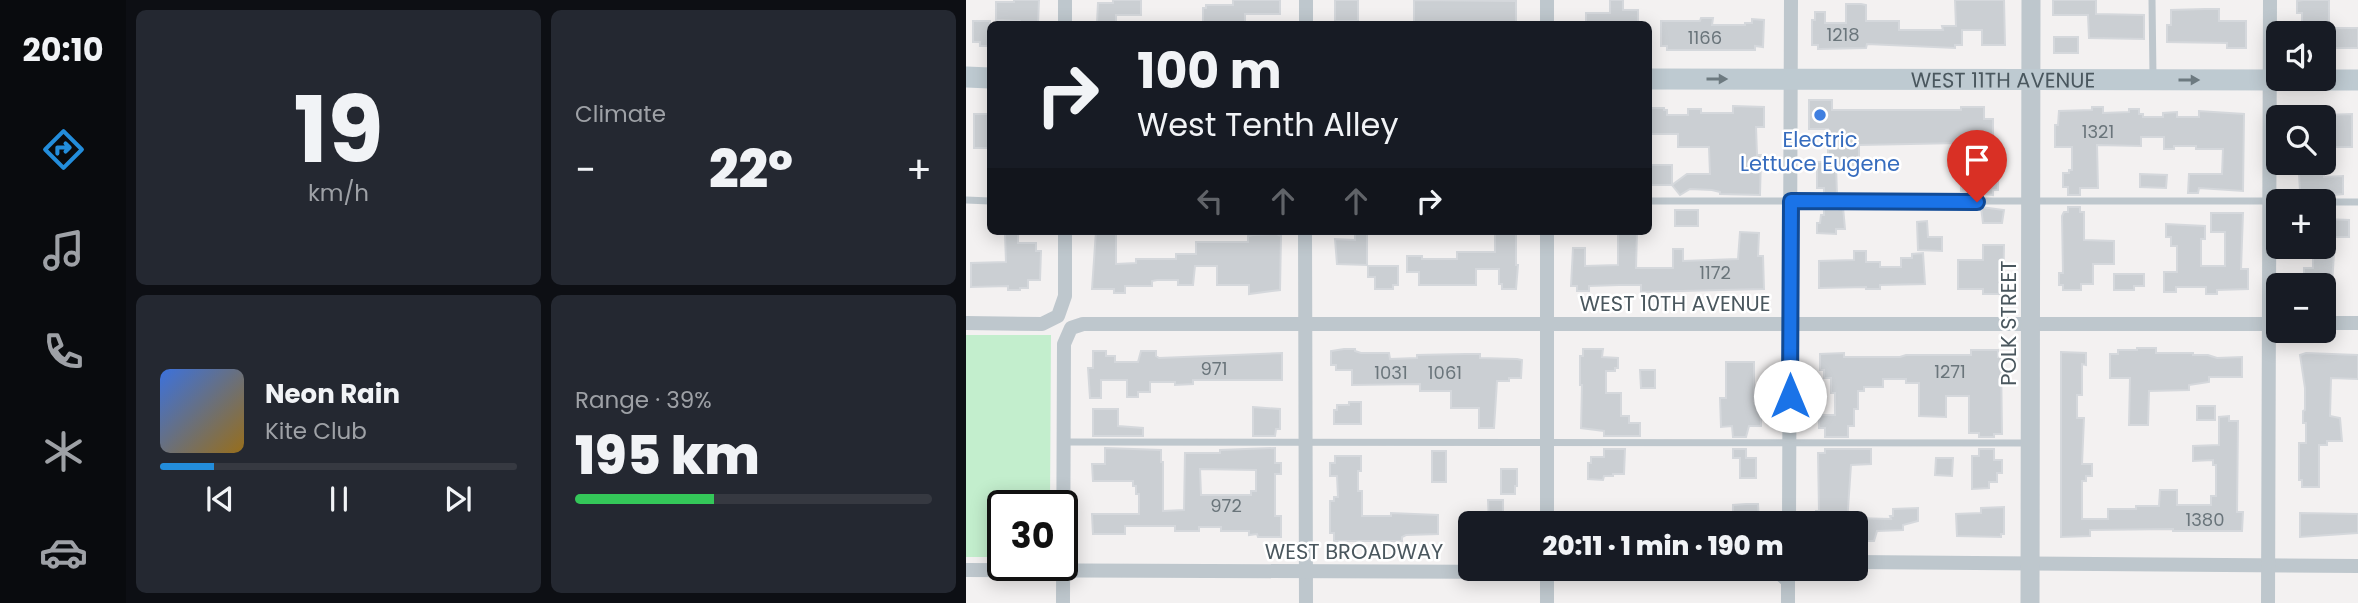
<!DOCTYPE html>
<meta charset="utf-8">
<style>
body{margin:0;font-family:Poppins,sans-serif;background:#242831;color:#f1f3f6;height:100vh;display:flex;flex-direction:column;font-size:26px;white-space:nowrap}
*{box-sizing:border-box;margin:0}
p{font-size:23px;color:#9ea1a6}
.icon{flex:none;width:38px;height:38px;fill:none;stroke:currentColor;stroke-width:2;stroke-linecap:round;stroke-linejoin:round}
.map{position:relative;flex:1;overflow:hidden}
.side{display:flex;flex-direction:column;gap:10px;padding:10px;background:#0d0f14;width:840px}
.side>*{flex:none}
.guide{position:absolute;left:21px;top:21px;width:665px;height:214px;border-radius:10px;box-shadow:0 4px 18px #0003;background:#171b24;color:#f1f3f6;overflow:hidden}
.fabs{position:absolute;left:1300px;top:21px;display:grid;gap:14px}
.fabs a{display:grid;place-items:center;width:70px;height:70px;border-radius:10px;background:#171b24;box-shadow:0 4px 18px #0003;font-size:35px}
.speed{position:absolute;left:21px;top:490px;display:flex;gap:14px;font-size:35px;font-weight:700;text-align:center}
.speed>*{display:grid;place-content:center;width:91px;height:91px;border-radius:50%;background:#171b24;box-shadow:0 4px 18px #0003;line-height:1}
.speed .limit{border:4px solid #111;border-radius:10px;background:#fff;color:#111}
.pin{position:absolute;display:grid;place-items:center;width:60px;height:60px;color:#fff;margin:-72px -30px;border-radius:50% 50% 50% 0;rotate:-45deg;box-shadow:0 0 7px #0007}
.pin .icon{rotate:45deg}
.me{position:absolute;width:77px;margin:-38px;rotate:0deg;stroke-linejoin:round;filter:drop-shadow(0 0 5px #0008)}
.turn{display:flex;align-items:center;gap:24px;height:147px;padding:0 35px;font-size:32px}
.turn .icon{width:91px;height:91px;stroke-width:2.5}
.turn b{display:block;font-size:49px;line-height:60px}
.lanes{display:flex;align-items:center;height:66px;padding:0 35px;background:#0003;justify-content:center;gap:35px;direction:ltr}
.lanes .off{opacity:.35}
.big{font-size:52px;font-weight:800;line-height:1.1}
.side .card{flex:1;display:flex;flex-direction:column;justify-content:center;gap:10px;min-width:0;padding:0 24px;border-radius:10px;background:#242831}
.side .dial{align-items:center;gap:0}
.dial b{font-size:91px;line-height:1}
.song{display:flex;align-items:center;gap:21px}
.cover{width:84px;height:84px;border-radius:10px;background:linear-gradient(135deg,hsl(220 70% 55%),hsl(40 70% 35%))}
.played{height:7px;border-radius:4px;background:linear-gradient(90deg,#238ddb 15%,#363941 15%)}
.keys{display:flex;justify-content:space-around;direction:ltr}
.heat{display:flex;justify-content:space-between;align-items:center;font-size:38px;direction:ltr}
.charge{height:10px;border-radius:5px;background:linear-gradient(90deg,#34c759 39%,#363941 0)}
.side .tiles{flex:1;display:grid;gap:10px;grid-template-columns:repeat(2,1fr)}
.trip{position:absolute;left:492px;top:511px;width:410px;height:70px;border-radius:10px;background:#171b24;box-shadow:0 4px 18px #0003;font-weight:800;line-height:70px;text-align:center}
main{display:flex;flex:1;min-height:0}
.tab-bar{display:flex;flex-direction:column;width:126px;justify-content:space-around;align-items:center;background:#090b0e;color:#9ea1a6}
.tab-bar .icon{width:49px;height:49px}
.tab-bar .on{color:#238ddb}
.tab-bar b{font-size:32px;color:#f1f3f6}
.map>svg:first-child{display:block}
.green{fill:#c3eecd}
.building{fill:#cbcfd3;stroke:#d5d8dc;stroke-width:2;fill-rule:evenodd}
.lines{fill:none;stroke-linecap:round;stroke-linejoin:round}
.service{stroke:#bec7cd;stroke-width:7}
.minor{stroke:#bec7cd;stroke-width:14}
.tertiary{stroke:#bec7cd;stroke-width:19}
.secondary{stroke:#becad1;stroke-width:21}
.oneway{fill:#6d7a80}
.route-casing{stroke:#114b97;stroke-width:18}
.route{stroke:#1a73e8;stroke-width:12}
.shop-dot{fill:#3f7fe0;stroke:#fff;stroke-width:2.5}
.labels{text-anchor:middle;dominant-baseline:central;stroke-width:5;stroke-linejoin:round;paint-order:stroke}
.number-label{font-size:18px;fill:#6a757b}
.street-label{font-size:21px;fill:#4a575e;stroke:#fff}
.shop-label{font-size:21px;fill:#366cbe;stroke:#fff}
</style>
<main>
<nav class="tab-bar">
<b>20:10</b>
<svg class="icon on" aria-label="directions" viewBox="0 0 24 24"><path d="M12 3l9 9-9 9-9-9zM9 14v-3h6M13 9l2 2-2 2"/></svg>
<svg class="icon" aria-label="music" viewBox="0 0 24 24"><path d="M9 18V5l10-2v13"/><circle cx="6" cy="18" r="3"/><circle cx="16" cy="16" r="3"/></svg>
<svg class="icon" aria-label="phone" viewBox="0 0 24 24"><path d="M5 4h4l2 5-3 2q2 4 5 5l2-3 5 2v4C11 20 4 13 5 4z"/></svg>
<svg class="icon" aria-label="climate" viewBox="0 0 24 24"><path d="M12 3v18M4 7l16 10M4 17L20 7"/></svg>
<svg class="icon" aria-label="car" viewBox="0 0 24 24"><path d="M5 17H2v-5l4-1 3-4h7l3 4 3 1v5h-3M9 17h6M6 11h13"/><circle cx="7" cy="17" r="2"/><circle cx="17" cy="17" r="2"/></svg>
</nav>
<section class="side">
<div class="tiles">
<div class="card dial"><b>19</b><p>km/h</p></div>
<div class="card"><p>Climate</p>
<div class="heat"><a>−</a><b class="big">22°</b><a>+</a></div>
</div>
<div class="card">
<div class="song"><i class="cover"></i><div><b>Neon Rain</b><p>Kite Club</p></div></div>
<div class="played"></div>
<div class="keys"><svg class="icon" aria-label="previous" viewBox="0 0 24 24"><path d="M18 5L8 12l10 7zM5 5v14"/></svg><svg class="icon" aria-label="pause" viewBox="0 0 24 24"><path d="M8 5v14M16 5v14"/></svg><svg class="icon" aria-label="next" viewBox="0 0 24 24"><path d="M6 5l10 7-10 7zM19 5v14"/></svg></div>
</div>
<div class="card"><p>Range · 39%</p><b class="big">195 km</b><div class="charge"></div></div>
</div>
</section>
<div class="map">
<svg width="1392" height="603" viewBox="0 0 1392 603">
<rect width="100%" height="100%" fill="#f3f1f1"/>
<path class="green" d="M0 335H85L84 506H37V557H0Z"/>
<g class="building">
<path d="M48 0H73L72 24H54V21L30 20V2H48Z"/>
<path d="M147 0H175V15H150V23H131L132 3H147Z"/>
<path d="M267 0H314V14H279V24H237V8H240V5H267Z"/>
<rect x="369" y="0" width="23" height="21"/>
<path d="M448 0 550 1V24H448Z"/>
<path d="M644 0H657V10H672V24H620V13H644Z"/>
<path d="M989 0H1038L1039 45H1016V30H996V45H989V48L901 44 900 48 852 49V45H846V20H849V12H859V23H880V4H895L900 5V21H933V30H977L976 26H990Z"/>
<path d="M1087 0H1130V14L1178 15V39L1123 38 1122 15H1087Z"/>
<path d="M1337 0H1363V28H1392V48H1361V45H1358V33H1336V13H1331V1Z"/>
<path d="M1239 9H1253V21H1280V48H1261V43L1201 42V25H1205V10Z"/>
<path d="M735 18H747L746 25H779V23H786V19L798 20 797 47 789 46V50H701V46H695V21H734Z"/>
<path d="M7 21H24V46H14V42H7Z"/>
<rect x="1088" y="37" width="24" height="16"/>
<path d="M843 100H866V110H995V107H1018V119H1027V168H1032V190H1027V195L995 191V143L893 145V165H870L871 195H858V188H851V162H862V129H843Z"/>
<path d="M767 106 798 107V127H790L791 155H795L794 195 754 194V192L746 190 724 189 714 195 706 185 721 174H744L743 147H712V134H685V129H682V108H698V110H701V115H722V109H735V113H767Z"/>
<path d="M1126 107H1137V113L1163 112V109H1173V114H1177V117H1197V113L1211 112V117H1233V111L1278 114 1277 191 1233 188 1232 193H1222L1223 174H1256L1257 149H1230V146H1208V149H1198V137H1175V146L1131 145 1132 188H1114V195H1102V187H1097V173H1103V170H1106V147H1089V125H1092L1093 111 1126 110Z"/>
<rect x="8" y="114" width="16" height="34"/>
<path d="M1386 114V147H1358V115Z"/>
<path d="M1345 163H1358V177L1377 176V194L1347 197V191H1334L1333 174H1345Z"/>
<path d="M683 165H706V185H682Z"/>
<path d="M1174 174 1201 175 1200 188 1174 187Z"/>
<path d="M858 207H877L879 229H870V234L851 233V223H854L855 215H858Z"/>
<path d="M1015 207 1038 210 1036 223H1017Z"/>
<path d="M1102 207H1114V212H1118V240L1148 241V264H1127V284H1115V290H1097V285H1093V273H1097L1096 216 1098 212H1102Z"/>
<rect x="709" y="210" width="23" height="16"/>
<path d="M1245 213H1277L1275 269H1282V289L1251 290V294H1240V287H1210V292H1198V272H1211V246H1205V237H1200V224L1239 226V239H1235V266H1259V232H1245Z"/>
<path d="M1358 219 1383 220V237H1369L1366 285H1342V278H1338V268H1347V247H1358Z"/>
<path d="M961 221 962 237H976V251L952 250 951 222Z"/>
<path d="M130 231H150V264L170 263V259H210V254H230V242H282V236L287 235 310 234 315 236 314 290 283 294V285H251V266H229L227 285H212V280H191L186 281V286H159V293H148V289H126Z"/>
<path d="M389 231H401V265L371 264 369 239 389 240Z"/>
<path d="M533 231H550V265H552L550 289H536V284H533V269H510V285H453V272H441V256H456V259H491V252H529V234H534Z"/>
<path d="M652 231H671L670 268H707V249H717V261L772 259 774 232 793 233 792 256H797L798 289 675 292V285H653L623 286V291H611V286H605L607 248H619V266L652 265Z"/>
<path d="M39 234H52V243H70V251H75L74 280H62V288H54V290H42V286L5 287V263L40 262Z"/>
<path d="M1017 245H1038L1037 294H1017V289H992V260H1017Z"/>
<path d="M888 251H900V262H914V267H935V258H946V254L957 253 959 284 914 285V289H900V287L853 288V261L888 260Z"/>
<path d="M402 266H432V285H427V289H409V277H402Z"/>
<path d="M1148 274H1178V286H1168V290H1148Z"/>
<path d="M1171 348H1190V353H1227V355H1242L1251 358 1276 357V377H1243V382L1223 385V390L1183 391 1182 425H1163L1164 378H1144V354H1152V350H1171Z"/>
<path d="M378 349H389V351L395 353H423L424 359 451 358V355L500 354H514V358L551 359 556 360 555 378H543V381H531L528 428H513V408H485V391H454V384L386 385V370H370V365H365V351Z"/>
<path d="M617 349H637L636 357 652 358V368H649V371H640V393H655V416H663V423H674V436H638V431L615 428 616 385H614V356H617Z"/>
<path d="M1005 350H1032V357H1035L1036 434H1028V437H1013V433H1003V396H980V417L953 416V383H940V379H917V387H898V391H892V409H888V426H882V437H859V428H853V415H869V393H865V378H858V370H854V354L878 353V357H934L940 355H1005Z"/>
<path d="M127 351H140V356H149V362H172L175 351H190V356L193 358 316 353V380H227V384L209 385V382H184V392H172V397H161V380H135V398H124L122 368H127Z"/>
<path d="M1095 352 1120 353V365L1116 364V395H1111V418H1118L1116 464H1126V476H1120V481H1116V519H1142V509H1170V506H1193L1194 490H1211V505H1245V496H1250V465H1247V460L1227 461V446L1253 445V417L1263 416V421H1272L1271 512H1277L1276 531H1207V529L1124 530V536L1095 537Z"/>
<path d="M1340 353 1392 355V379L1365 378 1364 416 1374 418 1376 441H1361V445H1353V487H1336V480H1333V443H1340V423H1337V411L1339 410V388L1334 355Z"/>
<path d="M760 362H788V401H795V426H783L780 437H767L766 426 755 427 754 398H760Z"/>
<path d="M674 370H689V388H675Z"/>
<path d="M383 402H395V424H368V410H371V405H383Z"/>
<rect x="1231" y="406" width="18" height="14"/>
<path d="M287 407 314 409V429H310L309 436H287Z"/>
<path d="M127 409H152V426L177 428V436H127Z"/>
<path d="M139 448 195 450V462H197V511L218 510 219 453H254V450L309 448V463H315V474H309V516H315V537H292L291 534 283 535V531H255V527H233V531H209V526H159V534H127L126 514H173V494H170V486H167V481H127L126 464H139ZM234 469 290 470V491H285V495H235Z"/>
<path d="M638 449H659L658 474H647V476H638L637 480 622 479V463H625V457H638Z"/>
<path d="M767 449H780V458H790V478H774V458H767Z"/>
<path d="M859 449H905V464L885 465 881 523H850V511H853L852 453H859Z"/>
<path d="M1013 449H1028V460H1036V473H1031V482H1023V488L1006 489V456H1013Z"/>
<rect x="466" y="451" width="14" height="31"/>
<path d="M369 456H395V471H392V491H396V516H425V513L472 515V534L440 535 436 537V541H368V533H364V501H368V497H372L371 476H364V463H369Z"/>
<path d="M970 458H987L986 476 969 475Z"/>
<path d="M535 469H551V486H549V494H535Z"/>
<path d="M522 500H537V523H523Z"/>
<path d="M780 504H792L793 523H733V512H767V505Z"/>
<path d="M1038 507V534H1035V537L991 536 990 514 1015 513V508Z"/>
<path d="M952 508V521L937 525V530L911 531 908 541H896V537H889V518L925 519 924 516H927V509Z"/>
<path d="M1334 513 1392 514V533L1334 537Z"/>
</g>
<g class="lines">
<g class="service">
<path d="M1186 0 1187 76"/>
<path d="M0 200 24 201"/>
<path d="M682 201H1312"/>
<path d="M1358 202H1392"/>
<path d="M98 442 1064 443"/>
</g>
<g class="minor">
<path d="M99 0V24"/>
<path d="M581 0V24"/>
<path d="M340 24V0"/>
<path d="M339 231 340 603"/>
<path d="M581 231V523"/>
<path d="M0 323 76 324 92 316 99 296V231"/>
<path d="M1358 323H1392"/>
<path d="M823 523 825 0"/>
<path d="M889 562 1392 566"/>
<path d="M0 570 813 573 822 581V603"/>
<path d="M97 603 98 344 105 328 117 324H1312"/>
<path d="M581 603V569"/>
<path d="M1302 603 1304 0"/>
</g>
<path class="tertiary" d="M1064 603 1065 0"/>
<g class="secondary">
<path d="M0 77 24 78"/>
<path id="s1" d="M682 79 1392 80"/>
</g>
</g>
<defs><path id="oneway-solid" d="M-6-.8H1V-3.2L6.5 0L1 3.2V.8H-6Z" transform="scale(1.75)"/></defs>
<g class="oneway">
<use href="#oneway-solid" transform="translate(751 79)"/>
<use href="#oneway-solid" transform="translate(1223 80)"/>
</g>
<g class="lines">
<defs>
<path id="route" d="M824 396 825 201 1011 202"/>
</defs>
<use href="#route" class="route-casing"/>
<use href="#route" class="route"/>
</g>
<circle class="shop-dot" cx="854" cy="115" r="7"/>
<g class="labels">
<g class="number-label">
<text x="877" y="34">1218</text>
<text x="739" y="37">1166</text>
<text x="1132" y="131">1321</text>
<text x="749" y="272">1172</text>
<text x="248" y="368">971</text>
<text x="984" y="371">1271</text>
<text x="425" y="372">1031</text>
<text x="479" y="372">1061</text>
<text x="260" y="505">972</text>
<text x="1239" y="519">1380</text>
</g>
<g class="street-label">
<text stroke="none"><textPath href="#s1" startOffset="355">WEST 11TH AVENUE</textPath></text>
<text x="709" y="303">WEST 10TH AVENUE</text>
<text transform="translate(1042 323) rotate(-90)">POLK STREET</text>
<text x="388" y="551">WEST BROADWAY</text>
</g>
<g class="shop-label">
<text x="854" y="139">Electric<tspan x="854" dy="24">Lettuce Eugene</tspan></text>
</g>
</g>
</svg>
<div class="fabs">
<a><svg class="icon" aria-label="sound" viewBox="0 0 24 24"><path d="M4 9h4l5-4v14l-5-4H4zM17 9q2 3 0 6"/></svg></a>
<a><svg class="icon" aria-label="search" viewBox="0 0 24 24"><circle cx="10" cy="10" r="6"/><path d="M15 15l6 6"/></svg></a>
<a>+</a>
<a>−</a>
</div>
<div class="speed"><div class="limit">30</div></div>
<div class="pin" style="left:1011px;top:202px;background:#d93025"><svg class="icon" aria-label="arrive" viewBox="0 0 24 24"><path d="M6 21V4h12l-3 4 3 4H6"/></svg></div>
<svg class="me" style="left:824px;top:396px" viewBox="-20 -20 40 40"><circle r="19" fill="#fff"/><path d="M0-13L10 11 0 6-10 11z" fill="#1a73e8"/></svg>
<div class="trip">20:11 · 1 min · 190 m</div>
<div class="guide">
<div class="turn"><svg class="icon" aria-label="right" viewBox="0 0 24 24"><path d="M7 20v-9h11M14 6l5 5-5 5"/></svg><div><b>100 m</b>West Tenth Alley</div></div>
<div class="lanes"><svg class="icon off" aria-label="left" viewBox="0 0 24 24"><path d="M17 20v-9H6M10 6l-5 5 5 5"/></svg><svg class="icon off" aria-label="ahead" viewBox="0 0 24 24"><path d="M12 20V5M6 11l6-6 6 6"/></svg><svg class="icon off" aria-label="ahead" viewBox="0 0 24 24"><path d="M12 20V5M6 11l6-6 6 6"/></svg><svg class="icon" aria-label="right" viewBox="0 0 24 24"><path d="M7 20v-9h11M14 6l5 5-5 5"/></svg></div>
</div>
</div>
</main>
